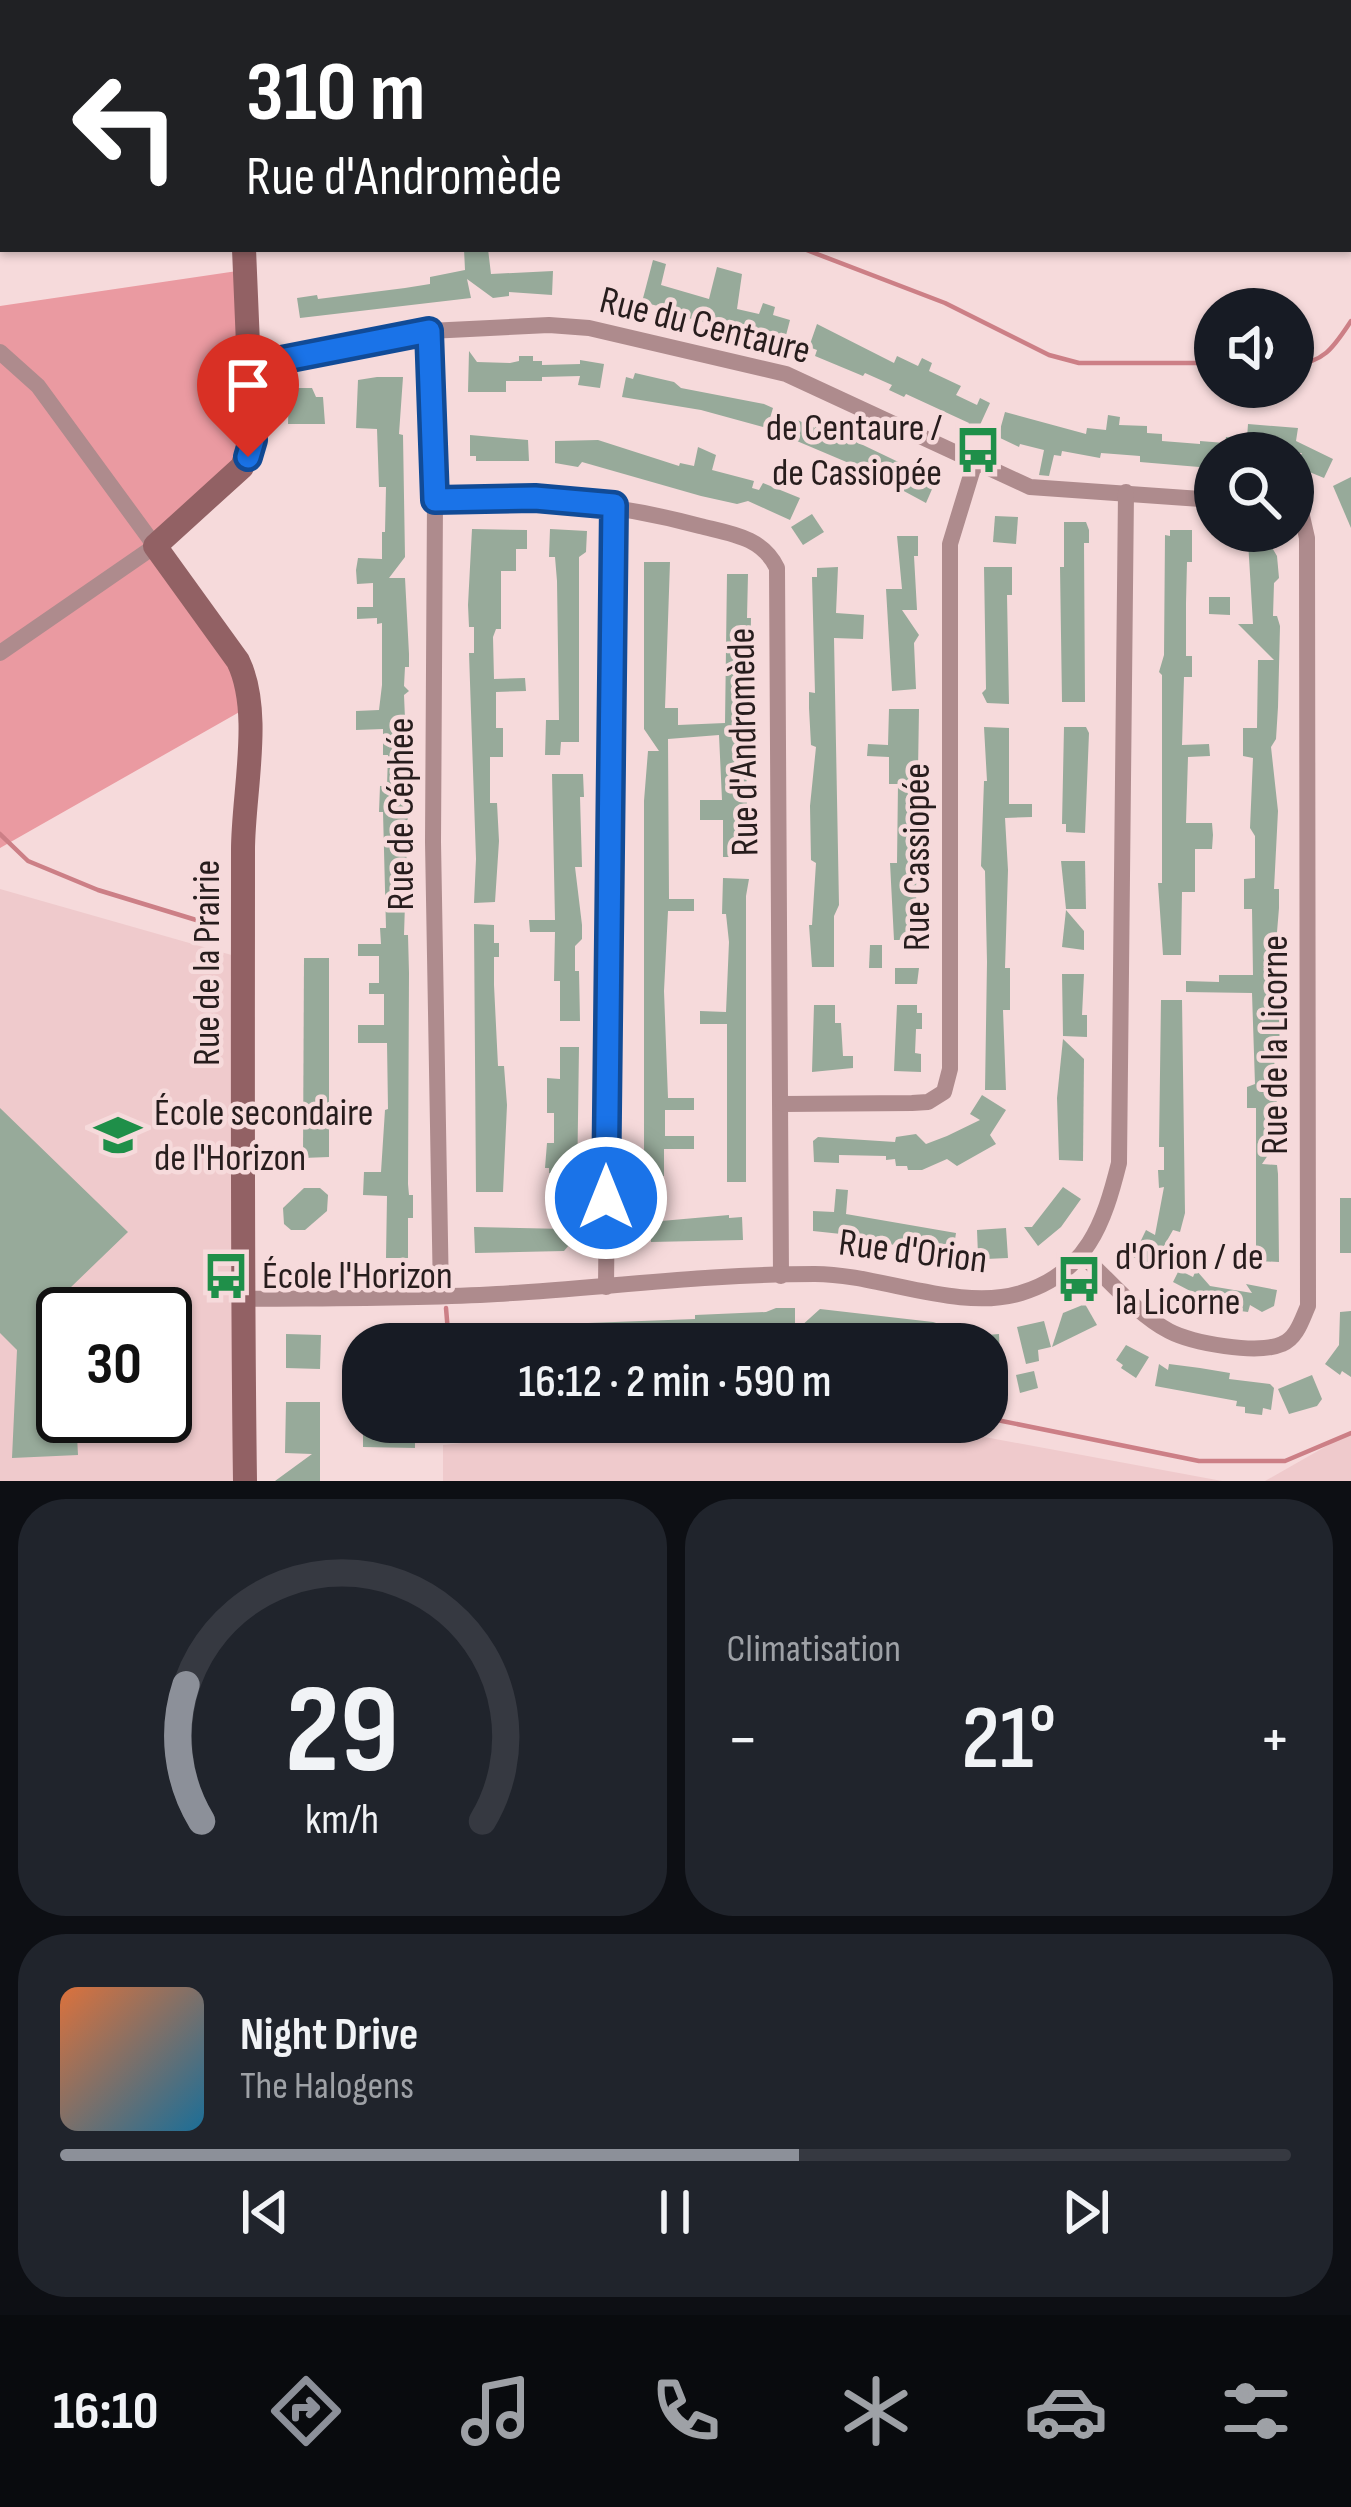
<!DOCTYPE html>
<html lang="fr">
<meta charset="utf-8">
<style>
body{margin:0;font-family:"Sofia Sans Condensed",sans-serif;background:#20242c;color:#f1f3f6;height:100vh;display:flex;flex-direction:column;font-size:45px;white-space:nowrap}
*{box-sizing:border-box;margin:0}
p{font-size:39px;color:#9ea1a6}
.icon{flex:none;width:66px;height:66px;fill:none;stroke:currentColor;stroke-width:2;stroke-linecap:round;stroke-linejoin:round}
.map{position:relative;height:1481px;overflow:hidden}
.sheet{display:flex;flex-direction:column;gap:18px;padding:18px;background:#0d0f14;flex:1}
.sheet>*{flex:none}
.top-card{position:absolute;left:0px;top:0px;width:1353px;height:252px;box-shadow:0 3px 9px #0004;background:#202124;color:#fff;overflow:hidden}
.tools{position:absolute;left:1194px;top:288px;display:grid;gap:24px}
.tools a{display:grid;place-items:center;width:120px;height:120px;border-radius:50%;background:#171b24;box-shadow:0 3px 9px #0004;font-size:60px}
.speed{position:absolute;left:36px;top:1287px;display:flex;gap:24px;font-size:60px;font-weight:700;text-align:center}
.speed>*{display:grid;place-content:center;width:156px;height:156px;border-radius:50%;background:#171b24;box-shadow:0 3px 9px #0004;line-height:1}
.speed .limit{border:6px solid #111;border-radius:18px;background:#fff;color:#111}
.pin{position:absolute;display:grid;place-items:center;width:102px;height:102px;color:#fff;margin:-123px -51px;border-radius:50% 50% 50% 0;rotate:-45deg;box-shadow:0 0 12px #0007}
.pin .icon{rotate:45deg}
.me{position:absolute;width:132px;margin:-66px;rotate:0deg;stroke-linejoin:round;filter:drop-shadow(0 0 9px #0008)}
.turn{display:flex;align-items:center;gap:42px;height:252px;padding:0 48px;font-size:54px}
.turn .icon{width:156px;height:156px;stroke-width:2.5}
.turn b{display:block;font-size:84px;line-height:102px}
.big{font-size:90px;font-weight:600;line-height:1.1}
.sheet .widget{flex:1;display:flex;flex-direction:column;justify-content:center;gap:18px;min-width:0;padding:0 42px;border-radius:48px;background:#20242c}
.sheet .dial{align-items:center;gap:0}
.dial svg{height:312px;overflow:visible;fill:none;stroke:#363941;stroke-width:7;stroke-linecap:round;text-anchor:middle}
.dial text{fill:#f1f3f6;stroke:none}
.song{display:flex;align-items:center;gap:36px}
.cover{width:144px;height:144px;border-radius:18px;background:linear-gradient(135deg,hsl(20 70% 55%),hsl(200 70% 35%))}
.played{height:12px;border-radius:6px;background:linear-gradient(90deg,#8c9099 60%,#363941 60%)}
.keys{display:flex;justify-content:space-around;direction:ltr}
.heat{display:flex;justify-content:space-between;align-items:center;font-size:66px;direction:ltr}
.sheet .tiles{flex:1;display:grid;gap:18px;grid-template-columns:1fr 1fr}
.widget:last-child{grid-column:span 2}
.trip{position:absolute;left:342px;top:1323px;width:666px;height:120px;border-radius:48px;background:#171b24;box-shadow:0 3px 9px #0004;font-weight:600;line-height:120px;text-align:center}
.tabs{display:flex;height:192px;justify-content:space-around;align-items:center;background:#090b0e;color:#9ea1a6}
.tabs .icon{width:84px;height:84px}
.tabs .on{color:#8c9099}
.tabs b{font-size:54px;color:#f1f3f6}
.map>svg:first-child{display:block}
.built{fill:#efcacc;fill-rule:evenodd}
.forest{fill:#ea9aa1}
.lines{fill:none;stroke-linecap:round;stroke-linejoin:round}
.stream{stroke:#cc7f86;stroke-width:4.5}
.building{fill:#97aa9a}
.street{stroke:#ae8b8d;stroke-width:16}
.secondary{stroke:#926164;stroke-width:24}
.route-casing{stroke:#114b97;stroke-width:30}
.route{stroke:#1a73e8;stroke-width:21}
.labels{text-anchor:middle;dominant-baseline:central;stroke-width:9;stroke-linejoin:round;paint-order:stroke}
.street-label{font-size:39px;fill:#271d1d;stroke:#f6dadb}
.poi-label{font-size:39px;fill:#271d1d;stroke:#f6dadb;text-anchor:start}
</style>
<div class="map">
<svg width="1351" height="1481" viewBox="0 0 1351 1481">
<rect width="100%" height="100%" fill="#f6dadb"/>
<g class="built">
<path d="M0 889 235 956 236 1481H0ZM63 1314H165V1416H63Z"/>
<path d="M674 1422H904L1222 1481H443V1445Z"/>
<path d="M1351 1432V1481H1265Z"/>
</g>
<path class="forest" d="M244 270 252 440 155 546 238 661 250 706 0 848V306Z"/>
<g class="lines">
<g class="stream">
<path d="M0 93H3"/>
<path d="M804 249 945 303 1049 355 1079 363H1215"/>
<path d="M1293 364C1324 364 1335 345 1351 321"/>
<path d="M0 834 28 861 98 890 206 923"/>
<path d="M446 1308 449 1344"/>
<path d="M987 1418 1199 1461H1285L1351 1433"/>
<path d="M456 1422V1425L489 1422"/>
</g>
</g>
<g class="building">
<path d="M464 249H488L491 274 553 271 552 295 509 292V296L493 298 467 279 471 298 300 318 297 298 317 295 318 299 405 288 430 284V277L465 270Z"/>
<path d="M653 260 666 264 661 285 709 299 717 267 742 274 737 309 759 314 763 303 775 307 773 315 790 320 784 343 657 310 658 306 642 302Z"/>
<path d="M817 324 894 363 897 356 918 366 922 358 932 363 929 371 961 386 956 395 977 405 980 398 990 403 974 438 964 433 969 423 906 394 904 397 889 390 892 385 865 373 863 376 815 356 817 350 809 347Z"/>
<path d="M469 351 477 362 510 363 519 361V356H533V361H542V365L580 364V360L604 364 600 388 578 385 580 376 542 377V381H506V392H468Z"/>
<path d="M635 373 674 382 681 388 764 404 773 408 767 428 701 410 622 397 626 377 633 379Z"/>
<path d="M377 377H403L399 434 403 435 405 557 389 578H405L409 654V667H405L404 686 409 691 404 695 407 766 403 810H408L404 935H408L409 973 408 1184 409 1195H413V1218H408V1258H386L387 1196 363 1195 364 1172H381L385 1110 388 1109 387 1043H358V1025H384V994H369V983H379V956H358V944H381L380 928H386L383 812H379L380 786H387L388 755H383V729L356 730V711L379 710 382 685V623L377 624V618L357 619V607H373V583L357 584 356 570 358 558 382 559V532H385L386 487H379L377 429 356 428 358 380Z"/>
<path d="M289 388H312L316 397H323L325 424H288Z"/>
<path d="M1005 412 1086 434 1087 428 1106 430 1108 415 1120 417 1119 425 1147 426V433L1162 434V441L1200 444V441L1225 443 1226 437 1247 438 1248 424 1298 428 1296 441 1333 459 1324 478 1295 466 1302 453H1212L1211 468 1140 462V456L1101 453 1100 458 1062 451 1061 456 1054 455 1049 476 1039 475 1044 450 1020 444 1019 447 998 437Z"/>
<path d="M793 418 815 428 817 423 936 480 926 503 863 469 785 436Z"/>
<path d="M470 435 528 440 529 461H476V456H470Z"/>
<path d="M598 440 679 466 680 463 694 466 698 447 716 455 712 470 754 481 752 488 759 490 763 483 800 498 790 520 748 501 737 504 701 496 582 462 578 467 555 463V441Z"/>
<path d="M1351 477V528L1333 486Z"/>
<path d="M812 514 824 532 803 545 791 527Z"/>
<path d="M995 516 1018 517 1016 544 993 542Z"/>
<path d="M1064 522H1086L1089 530V543H1084L1085 702H1062L1060 567H1064Z"/>
<path d="M472 529 527 530V549H516V571H501V629H496L493 637 494 679 525 678 526 691 496 692V728H503V757H490V803H497L499 841 495 902 474 903 476 859 469 653H474V627H469L468 605Z"/>
<path d="M550 529 587 531 586 552 579 557V742H561L560 755H545L546 720H559L557 581 555 557H549Z"/>
<path d="M1170 530H1192V562H1187L1186 603V656H1192V677H1184L1182 745 1209 744 1210 756 1188 757 1186 823H1212L1213 835 1212 849H1195V892H1182L1181 955H1163L1158 883H1162V675L1159 672 1164 655 1165 535 1170 536Z"/>
<path d="M897 536H918V556H914L917 610H902L919 635 914 643 916 689 892 691 886 589H902Z"/>
<path d="M1248 541H1268L1277 556 1279 578 1274 583 1273 616H1277L1280 626 1278 707 1276 739 1271 747 1278 811 1274 889H1279V908L1274 968 1278 977 1271 989V1007L1279 1013 1280 1058 1274 1057 1279 1139 1262 1164 1277 1165 1278 1174 1279 1262 1256 1261V1108H1247V1087L1255 1084 1252 993 1186 992V981L1219 982V975H1253L1252 909H1244V879L1255 878V836L1250 828 1253 758 1243 756V728H1257L1258 660H1274L1238 624H1253Z"/>
<path d="M644 562H670L665 708H678V725L725 723 727 574H748L747 618H751L750 672 745 673 743 748H746L747 809 743 857H723V820H700V800H722L719 735 668 739 669 899H694V911H668L664 991 668 1098H694V1110H665V1136H694V1149H664V1176H644V801L648 751H659L644 729Z"/>
<path d="M838 567 836 613 864 615 863 639 834 638 839 905 834 916V967H812L809 925H812L816 863 811 860 810 806 816 747 811 745 809 708V692L815 693 812 577H817V568Z"/>
<path d="M984 567H1012V595H1007L1009 704 987 703 982 693 986 689Z"/>
<path d="M1209 597H1230V615L1209 614Z"/>
<path d="M889 709H919L916 895 919 940H894L890 863H897L898 784H889V757L867 756 868 744 888 745Z"/>
<path d="M984 727 1009 728V804H1032V817L1005 818 1008 870 1005 968H1010V1010H1003L1006 1090H985L987 962 985 871 981 866 984 781H987Z"/>
<path d="M1064 727H1086L1089 733 1085 833 1066 832V824H1062Z"/>
<path d="M552 774H583L584 797H580L582 867H575L582 925V939L575 946V971H579L580 1021H560V981H554L555 932H530L529 920H555Z"/>
<path d="M1061 861H1085L1086 909H1066Z"/>
<path d="M723 878 749 879 746 896V1182H727V1024H700V1011L726 1012 729 942 726 914H722Z"/>
<path d="M1066 910 1084 931V950L1062 947Z"/>
<path d="M474 924 494 925V943H499V957H494V985L498 1066H504L507 1105 503 1192H476Z"/>
<path d="M870 945H882V968H869Z"/>
<path d="M304 958H329V1157L303 1158Z"/>
<path d="M895 968H919L917 984H895Z"/>
<path d="M1062 974H1084L1082 1015H1087V1037L1063 1036Z"/>
<path d="M1161 1000H1182L1185 1213 1180 1232 1173 1230 1152 1267 1133 1257 1146 1230 1155 1235 1164 1187 1159 1188 1158 1170H1164V1147H1159Z"/>
<path d="M814 1005H835V1023H841L843 1056H853V1068L812 1072Z"/>
<path d="M897 1005H917V1013H922V1029H916L915 1053 921 1054V1072L894 1071Z"/>
<path d="M1063 1039 1084 1059 1083 1161 1059 1160 1057 1098Z"/>
<path d="M560 1047H579L577 1188 556 1189V1173H549V1168H545L547 1143H554V1113H547V1078L560 1079Z"/>
<path d="M982 1095 1006 1110 990 1135 996 1144 957 1166 947 1159 922 1170H908L907 1166H896L895 1159 886 1160V1156L839 1155V1163L814 1162 813 1141 818 1137 895 1142 896 1137 916 1134 926 1144 947 1136 980 1120 970 1114Z"/>
<path d="M0 1108 128 1232 70 1288 73 1314H63V1416H76L78 1455 12 1458 17 1350 0 1333Z"/>
<path d="M1063 1187 1081 1199 1061 1227 1038 1246 1024 1227H1032Z"/>
<path d="M304 1188H320L328 1195 327 1211 305 1230H291L284 1224 283 1208Z"/>
<path d="M836 1189 848 1190 846 1214 956 1233 953 1252 933 1250 914 1234 912 1248 889 1244 888 1239 813 1231V1211L834 1212Z"/>
<rect x="1340" y="1198" width="11" height="55"/>
<path d="M729 1215V1218L742 1217 743 1240 651 1242 650 1222Z"/>
<path d="M566 1225H578V1243L570 1244 564 1251 475 1253 474 1227 566 1229Z"/>
<path d="M1006 1228 1008 1258 986 1259 985 1254 978 1255 977 1230Z"/>
<path d="M1179 1270 1193 1277 1196 1270 1210 1286 1252 1293 1246 1284 1277 1290 1274 1306 1262 1312 1250 1305 1248 1312 1194 1305 1196 1294 1173 1282Z"/>
<path d="M1085 1304 1097 1325 1052 1347 1063 1313Z"/>
<path d="M776 1308H795V1331L714 1332V1339H673L670 1343 647 1344H456V1328L695 1319V1315L766 1312Z"/>
<path d="M820 1309 933 1322 965 1332H985V1344H915L875 1338V1341L849 1337 851 1329 800 1327Z"/>
<path d="M1351 1311V1377L1342 1371 1340 1375 1325 1364 1339 1345 1340 1312Z"/>
<path d="M1044 1321 1051 1347 1038 1350 1039 1361 1026 1364 1017 1327Z"/>
<path d="M419 1329V1344H365V1331Z"/>
<path d="M286 1334 321 1335 320 1369 286 1368Z"/>
<path d="M999 1334 1000 1358 987 1359V1335Z"/>
<path d="M1126 1345 1149 1357 1136 1378 1121 1368 1123 1365 1116 1360Z"/>
<path d="M1159 1364 1168 1370 1169 1364 1200 1368 1230 1373 1229 1379 1270 1384 1274 1388 1271 1410 1263 1408 1262 1415 1245 1413V1407L1236 1406 1237 1401 1155 1386Z"/>
<path d="M1034 1371 1038 1388 1020 1393 1016 1375Z"/>
<path d="M1312 1375 1322 1399 1317 1406 1289 1414 1278 1389Z"/>
<path d="M286 1402H320V1481H275L312 1454 285 1453Z"/>
<path d="M363 1422H415V1448L363 1447Z"/>
</g>
<g class="lines">
<g class="street">
<path d="M429 331 435 500 433 842 441 1296"/>
<path d="M0 352 38 386 155 546 0 653"/>
<path d="M250 366 429 331 549 325 589 328 786 374 1030 487 1215 500"/>
<path d="M435 500C535 498 603 500 700 526 732 534 762 537 777 568L781 1276"/>
<path d="M783 1104 912 1103 928 1102 944 1092 950 1069V544L975 462"/>
<path d="M1083 1256C1110 1281 1137 1314 1169 1331 1192 1343 1257 1355 1282 1344 1297 1338 1302 1319 1308 1306L1307 538 1302 516 1293 513"/>
<path d="M606 1287 614 505"/>
<path d="M242 1299C327 1298 412 1299 497 1294 602 1288 709 1274 815 1274 879 1274 959 1312 1021 1293 1087 1273 1104 1223 1119 1163L1126 492"/>
</g>
<g class="secondary">
<path d="M1350 50H1351"/>
<path d="M244 249 252 440 242 467 155 546 238 661C263 712 243 793 243 850 243 1061 242 1271 245 1481"/>
</g>
</g>
<g class="lines">
<defs>
<path id="route" d="M248 457 253 440 250 366 429 331 435 500 535 498 614 505 606 1198"/>
</defs>
<use href="#route" class="route-casing"/>
<use href="#route" class="route"/>
</g>
<defs>
<symbol id="bus-bare" viewBox="-9 -9 18 18"><path d="M-5-6H5V4H4V6H2V4H-2V6H-4V4H-5ZM-3.5-4V0h7V-4ZM-3.5 1.2v1.5H-2V1.2ZM2 1.2v1.5H3.5V1.2Z" fill="#1f8f49" stroke="#f6dadb" stroke-width="2.5" paint-order="stroke"/></symbol>
<symbol id="school-bare" viewBox="-9 -9 18 18"><path d="M0-5L7-2L0 1L-7-2ZM-4 1L0 2.5L4 1V4Q0 6-4 4Z" fill="#1f8f49" stroke="#f6dadb" stroke-width="2.5" paint-order="stroke"/></symbol>
</defs>
<g fill-rule="evenodd">
<use href="#bus-bare" x="945" y="417" width="66" height="66"/>
<use href="#school-bare" x="85" y="1102" width="66" height="66"/>
<use href="#bus-bare" x="193" y="1243" width="66" height="66"/>
<use href="#bus-bare" x="1046" y="1246" width="66" height="66"/>
</g>
<g class="labels">
<g class="street-label">
<text transform="translate(705 326) rotate(14)">Rue du Centaure</text>
<text transform="translate(744 742) rotate(-91)">Rue d'Andromède</text>
<text transform="translate(401 814) rotate(-90)">Rue de Céphée</text>
<text transform="translate(917 857) rotate(-90)">Rue Cassiopée</text>
<text transform="translate(207 963) rotate(-90)">Rue de la Prairie</text>
<text transform="translate(1275 1045) rotate(-90)">Rue de la Licorne</text>
<text transform="translate(913 1252) rotate(7)">Rue d'Orion</text>
</g>
<g class="poi-label">
<text x="942" y="428" text-anchor="end">de Centaure /<tspan x="942" dy="45">de Cassiopée</tspan></text>
<text x="154" y="1113">École secondaire<tspan x="154" dy="45">de l'Horizon</tspan></text>
<text x="1115" y="1257">d'Orion / de<tspan x="1115" dy="45">la Licorne</tspan></text>
<text x="262" y="1276">École l'Horizon</text>
</g>
</g>
</svg>
<div class="tools">
<a><svg class="icon" aria-label="sound" viewBox="0 0 24 24"><path d="M4 9h4l5-4v14l-5-4H4zM17 9q2 3 0 6"/></svg></a>
<a><svg class="icon" aria-label="search" viewBox="0 0 24 24"><circle cx="10" cy="10" r="6"/><path d="M15 15l6 6"/></svg></a>
</div>
<div class="speed"><div class="limit">30</div></div>
<div class="pin" style="left:248px;top:457px;background:#d93025"><svg class="icon" aria-label="arrive" viewBox="0 0 24 24"><path d="M6 21V4h12l-3 4 3 4H6"/></svg></div>
<svg class="me" style="left:606px;top:1198px" viewBox="-20 -20 40 40"><circle r="17" fill="#1a73e8" stroke="#fff" stroke-width="3"/><path d="M0-11L8 9 0 5-8 9z" fill="#fff"/></svg>
<div class="trip">16:12 · 2 min · 590 m</div>
<div class="top-card">
<div class="turn"><svg class="icon" aria-label="left" viewBox="0 0 24 24"><path d="M17 20v-9H6M10 6l-5 5 5 5"/></svg><div><b>310 m</b>Rue d'Andromède</div></div>
</div>
</div>
<section class="sheet">
<div class="tiles">
<div class="widget dial"><svg viewBox="0 0 100 80">
<path d="M14 69A42 42 0 1 1 86 69"/>
<path d="M14 69A42 42 0 0 1 10 34" stroke="#8c9099"/>
<text x="50" y="56" font-size="32" font-weight="700">29</text>
<text x="50" y="72" font-size="11">km/h</text>
</svg></div>
<div class="widget"><p>Climatisation</p>
<div class="heat"><a>−</a><b class="big">21°</b><a>+</a></div>
</div>
<div class="widget">
<div class="song"><i class="cover"></i><div><b>Night Drive</b><p>The Halogens</p></div></div>
<div class="played"></div>
<div class="keys"><svg class="icon" aria-label="previous" viewBox="0 0 24 24"><path d="M18 5L8 12l10 7zM5 5v14"/></svg><svg class="icon" aria-label="pause" viewBox="0 0 24 24"><path d="M8 5v14M16 5v14"/></svg><svg class="icon" aria-label="next" viewBox="0 0 24 24"><path d="M6 5l10 7-10 7zM19 5v14"/></svg></div>
</div>
</div>
</section>
<nav class="tabs">
<b>16:10</b>
<svg class="icon on" aria-label="directions" viewBox="0 0 24 24"><path d="M12 3l9 9-9 9-9-9zM9 14v-3h6M13 9l2 2-2 2"/></svg>
<svg class="icon" aria-label="music" viewBox="0 0 24 24"><path d="M9 18V5l10-2v13"/><circle cx="6" cy="18" r="3"/><circle cx="16" cy="16" r="3"/></svg>
<svg class="icon" aria-label="phone" viewBox="0 0 24 24"><path d="M5 4h4l2 5-3 2q2 4 5 5l2-3 5 2v4C11 20 4 13 5 4z"/></svg>
<svg class="icon" aria-label="climate" viewBox="0 0 24 24"><path d="M12 3v18M4 7l16 10M4 17L20 7"/></svg>
<svg class="icon" aria-label="car" viewBox="0 0 24 24"><path d="M5 17H2v-5l4-1 3-4h7l3 4 3 1v5h-3M9 17h6M6 11h13"/><circle cx="7" cy="17" r="2"/><circle cx="17" cy="17" r="2"/></svg>
<svg class="icon" aria-label="filters" viewBox="0 0 24 24"><path d="M4 7h16M4 17h16"/><circle cx="9" cy="7" r="2"/><circle cx="15" cy="17" r="2"/></svg>
</nav>
